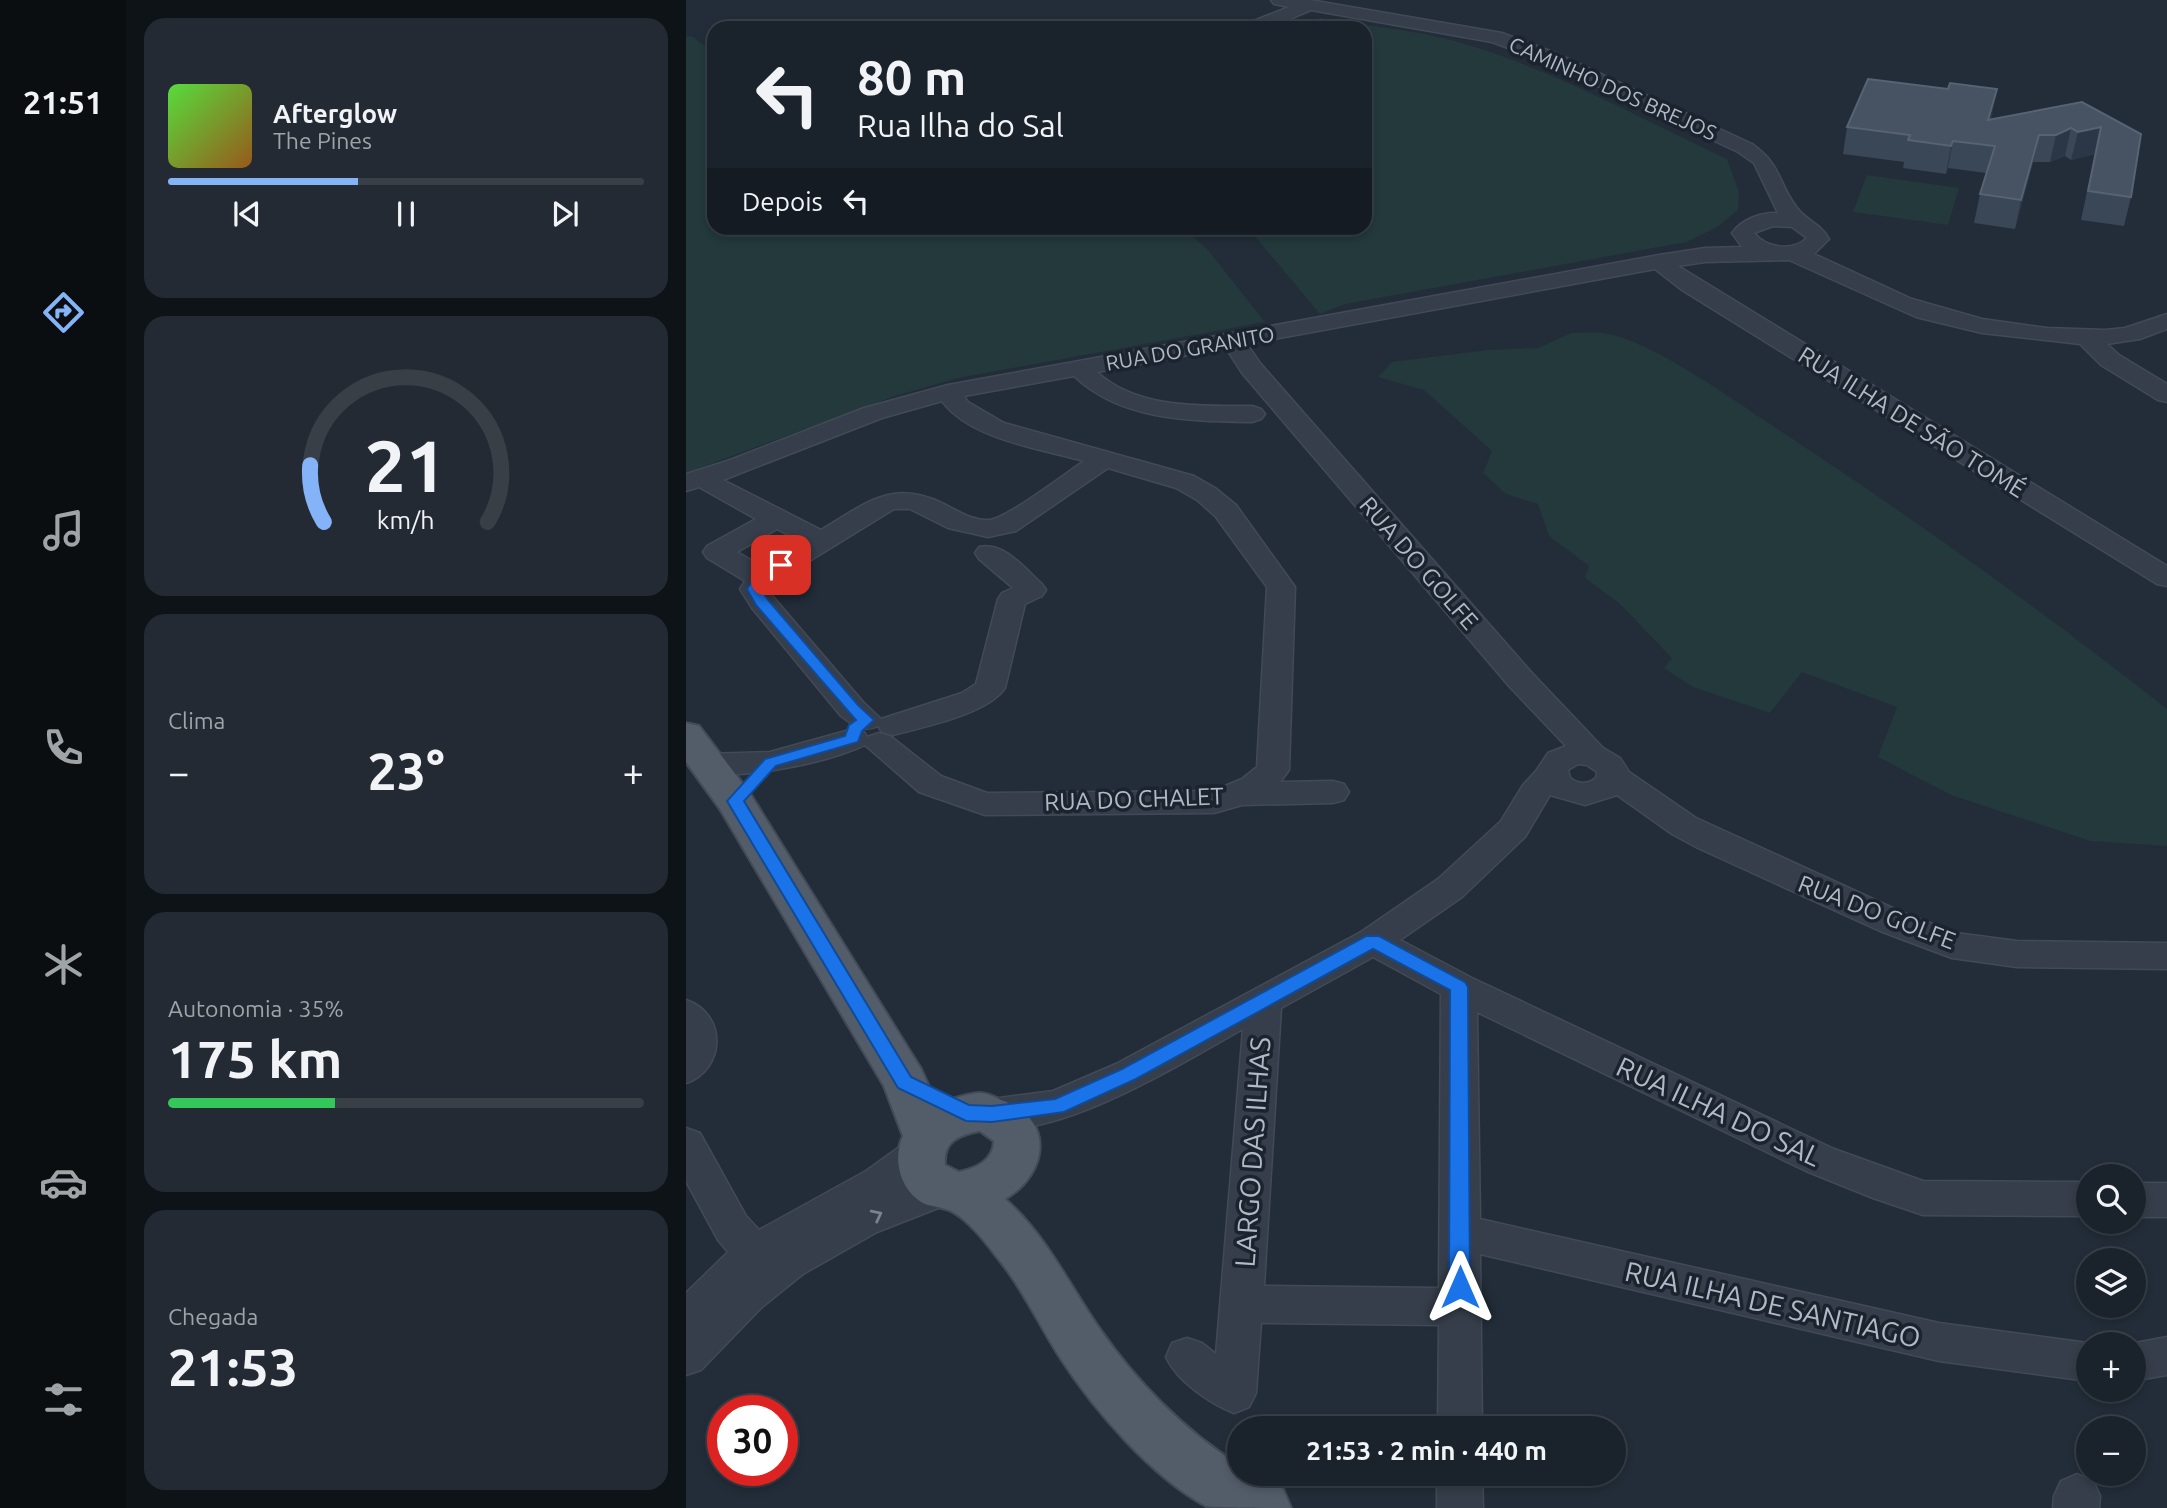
<!DOCTYPE html>
<html lang="pt">
<meta charset="utf-8">
<style>
body{margin:0;font-family:Ubuntu,sans-serif;background:#232a33;color:#f1f3f6;height:100vh;display:flex;flex-direction:column;font-size:26px;white-space:nowrap}
*{box-sizing:border-box;margin:0}
p{font-size:23px;color:#9fa4a9}
.icon{flex:none;width:38px;height:38px;fill:none;stroke:currentColor;stroke-width:2;stroke-linecap:round;stroke-linejoin:round}
.map{position:relative;flex:1;overflow:hidden}
.details{display:flex;flex-direction:column;gap:18px;padding:18px;background:#0e1318;width:560px}
.details>*{flex:none}
.top-card{position:absolute;left:21px;top:21px;width:665px;height:214px;border-radius:21px;box-shadow:0 4px 10px #0003,0 0 0 2px #383f47;background:#1a222b;color:#f1f3f6;overflow:hidden}
.controls{position:absolute;left:1390px;top:1164px;display:grid;gap:14px}
.controls a{display:grid;place-items:center;width:70px;height:70px;border-radius:50%;background:#1a222b;box-shadow:0 4px 10px #0003,0 0 0 2px #383f47;font-size:35px}
.speed{position:absolute;left:21px;top:1395px;display:flex;gap:14px;font-size:35px;font-weight:700;text-align:center}
.speed>*{display:grid;place-content:center;width:91px;height:91px;border-radius:50%;background:#1a222b;box-shadow:0 4px 10px #0003,0 0 0 2px #383f47;line-height:1}
.speed .limit{border:10px solid #d22;background:#fff;color:#111}
.pin{position:absolute;display:grid;place-items:center;width:60px;height:60px;color:#fff;margin:-30px;border-radius:14px;box-shadow:0 4px 10px #0006}
.me{position:absolute;width:77px;margin:-38px;rotate:0deg;stroke-linejoin:round;filter:drop-shadow(0 0 5px #0008)}
.turn{display:flex;align-items:center;gap:24px;height:147px;padding:0 35px;font-size:32px}
.turn .icon{width:91px;height:91px;stroke-width:2.5}
.turn b{display:block;font-size:49px;line-height:60px}
.then{display:flex;align-items:center;height:66px;padding:0 35px;background:#0003;gap:14px;font-size:26px}
.big{font-size:52px;font-weight:600;line-height:1.1}
.details .widget{flex:1;display:flex;flex-direction:column;justify-content:center;gap:10px;min-width:0;padding:0 24px;border-radius:21px;background:#232a33}
.details .dial{align-items:center;gap:0}
.dial svg{height:182px;overflow:visible;fill:none;stroke:#383f47;stroke-width:7;stroke-linecap:round;text-anchor:middle}
.dial text{fill:#f1f3f6;stroke:none}
.song{display:flex;align-items:center;gap:21px}
.cover{width:84px;height:84px;border-radius:10px;background:linear-gradient(135deg,hsl(110 70% 55%),hsl(30 70% 35%))}
.played{height:7px;border-radius:4px;background:linear-gradient(90deg,#84b4f7 40%,#383f47 40%)}
.keys{display:flex;justify-content:space-around;direction:ltr}
.heat{display:flex;justify-content:space-between;align-items:center;font-size:38px;direction:ltr}
.charge{height:10px;border-radius:5px;background:linear-gradient(90deg,#34c759 35%,#383f47 0)}
.trip{position:absolute;left:541px;top:1416px;width:399px;height:70px;border-radius:35px;background:#1a222b;box-shadow:0 4px 10px #0003,0 0 0 2px #383f47;font-weight:600;line-height:70px;text-align:center}
main{display:flex;flex:1;min-height:0}
.tabs{display:flex;flex-direction:column;width:126px;justify-content:space-around;align-items:center;background:#0a0e11;color:#9fa4a9}
.tabs .icon{width:49px;height:49px}
.tabs .on{color:#84b4f7}
.tabs b{font-size:32px;color:#f1f3f6}
.map>svg:first-child{display:block}
.green{fill:#23393b}
.lines{fill:none;stroke-linecap:round;stroke-linejoin:round}
.minor-casing{stroke:#414a56;stroke-width:3}
.major-casing{stroke:#414a56;stroke-width:4}
.minor{fill:#353e4a;fill-rule:evenodd}
.major{fill:#535d6a;fill-rule:evenodd}
.wall{fill:#3a4756}
.shaded-wall{fill:#2b3746}
.building{fill:#475362;stroke:#576372;stroke-width:2}
.oneway{stroke:#79828e}
.route{fill:#1a73e8;stroke:#114b97;stroke-width:2}
.labels{text-anchor:middle;dominant-baseline:central;stroke-width:7;stroke-linejoin:round;paint-order:stroke}
.far-street-label{font-size:21px;fill:#b0b9c6;stroke:#1b232e}
.street-label{font-size:24px;fill:#b0b9c6;stroke:#1b232e}
.near-street-label{font-size:28px;fill:#b0b9c6;stroke:#1b232e}
</style>
<main>
<nav class="tabs">
<b>21:51</b>
<svg class="icon on" aria-label="directions" viewBox="0 0 24 24"><path d="M12 3l9 9-9 9-9-9zM9 14v-3h6M13 9l2 2-2 2"/></svg>
<svg class="icon" aria-label="music" viewBox="0 0 24 24"><path d="M9 18V5l10-2v13"/><circle cx="6" cy="18" r="3"/><circle cx="16" cy="16" r="3"/></svg>
<svg class="icon" aria-label="phone" viewBox="0 0 24 24"><path d="M5 4h4l2 5-3 2q2 4 5 5l2-3 5 2v4C11 20 4 13 5 4z"/></svg>
<svg class="icon" aria-label="climate" viewBox="0 0 24 24"><path d="M12 3v18M4 7l16 10M4 17L20 7"/></svg>
<svg class="icon" aria-label="car" viewBox="0 0 24 24"><path d="M5 17H2v-5l4-1 3-4h7l3 4 3 1v5h-3M9 17h6M6 11h13"/><circle cx="7" cy="17" r="2"/><circle cx="17" cy="17" r="2"/></svg>
<svg class="icon" aria-label="filters" viewBox="0 0 24 24"><path d="M4 7h16M4 17h16"/><circle cx="9" cy="7" r="2"/><circle cx="15" cy="17" r="2"/></svg>
</nav>
<section class="details">
<div class="widget">
<div class="song"><i class="cover"></i><div><b>Afterglow</b><p>The Pines</p></div></div>
<div class="played"></div>
<div class="keys"><svg class="icon" aria-label="previous" viewBox="0 0 24 24"><path d="M18 5L8 12l10 7zM5 5v14"/></svg><svg class="icon" aria-label="pause" viewBox="0 0 24 24"><path d="M8 5v14M16 5v14"/></svg><svg class="icon" aria-label="next" viewBox="0 0 24 24"><path d="M6 5l10 7-10 7zM19 5v14"/></svg></div>
</div>
<div class="widget dial"><svg viewBox="0 0 100 80">
<path d="M14 69A42 42 0 1 1 86 69"/>
<path d="M14 69A42 42 0 0 1 8 44" stroke="#84b4f7"/>
<text x="50" y="56" font-size="32" font-weight="700">21</text>
<text x="50" y="72" font-size="11">km/h</text>
</svg></div>
<div class="widget"><p>Clima</p>
<div class="heat"><a>−</a><b class="big">23°</b><a>+</a></div>
</div>
<div class="widget"><p>Autonomia · 35%</p><b class="big">175 km</b><div class="charge"></div></div>
<div class="widget"><p>Chegada</p><b class="big">21:53</b></div>
</section>
<div class="map">
<svg width="1481" height="1508" viewBox="0 0 1481 1508">
<rect width="100%" height="100%" fill="#222d39"/>
<g class="green">
<path d="M634 18C680 26 732 30 776 43 868 70 954 118 1041 159L1053 192 1052 210 1031 227 1001 242 659 304 634 314 562 228H679V28H600Z"/>
<path d="M0 36 7 37 28 53V228H497L522 250 579 322 272 378 209 396 0 473Z"/>
<path d="M1181 175 1273 188 1262 225 1167 212Z"/>
<path d="M885 333C898 333 915 331 927 335 974 347 1043 397 1084 424 1220 513 1353 608 1481 709V846L1404 841 1265 795 1192 757 1211 707 1116 672 1084 713 1007 687 978 668 986 658 933 603 899 578 903 566 863 536 852 504 820 494 797 473 806 451 738 390 692 377 706 362 802 350 852 348Z"/>
</g>
<g class="lines">
<defs>
<g id="minor">
<path d="M585 0H624L816 33 872 54 1066 144C1097 166 1091 182 1111 208 1121 221 1135 224 1143 239L1128 254 1226 299 1296 319 1361 328 1419 330 1439 328 1481 314V329L1454 339 1421 344 1433 355 1481 384V402L1472 400 1415 365 1394 344 1296 333 1230 317 1103 260 1019 262 992 266 1481 566V586L1471 584 996 290 969 269 561 344 574 363 845 672 917 748 934 758 943 772 1010 818 1218 913 1270 933 1331 941 1481 943V969L1331 967 1266 958 1194 931 1012 848 986 834 931 795 899 805 864 795 839 837 776 897 714 940 786 978 1148 1149 1237 1181 1402 1182V1216L1237 1215 1187 1198 1120 1171 791 1012 794 1219 1253 1323 1402 1343 1405 1344H1402V1381L1253 1361 794 1254 796 1428H752L753 1325 575 1323 570 1393 563 1407 548 1413C523 1403 491 1381 480 1357L486 1343 501 1338 516 1343 530 1354 557 1029C495 1063 362 1148 292 1125L287 1114 292 1103 306 1099 367 1091 430 1064 675 932 752 879 815 821 837 785 850 771 862 753 880 746 823 686 556 373 540 348 411 372C451 409 515 406 566 406L575 409 579 414 575 419 566 422C505 421 435 421 388 376L278 396 282 402 318 423 508 476 529 488 550 505 609 587 603 770 594 782 647 781 658 784 663 792 658 800 647 803 556 805 528 813 299 815 233 792 179 745C141 763 50 782 10 771L5 764 10 757 21 754 84 752 167 729 178 732 181 737 193 733 204 736 255 776 301 793 527 791 556 779 571 767 581 587 530 517 511 500 490 488 422 468 330 531 302 537 262 528 224 509H208L86 584 82 589 88 598 177 702 195 719 276 693 290 684 312 599 316 593 327 588 293 559 289 553 293 547C318 541 339 569 356 584L360 590 356 596 339 604 319 688C302 714 237 727 207 735L196 732 192 726C177 733 168 726 155 716L66 608 54 589 59 581 21 558 17 552 21 546 70 519 13 487 0 491V474L44 460 178 408 262 385 973 255 1019 248 1056 247 1046 233C1056 219 1075 212 1092 213L1068 163 1052 152 860 62 806 42 625 10 582 28H557L560 24 603 7 588 4ZM1087 226 1106 227 1121 238C1106 252 1080 248 1068 233ZM256 401C283 439 355 449 398 461 380 473 320 519 303 520 286 521 272 511 258 504 206 478 179 504 135 530L37 480 196 418ZM91 529 116 542 75 566 51 552ZM892 764 901 765 911 772 910 778C901 785 892 784 884 778L882 770ZM687 957 755 994 753 1288 578 1286 595 1008Z"/>
<path d="M0 1000C42 1014 39 1070 0 1083Z"/>
<path d="M0 1128 14 1133 60 1216 73 1230 180 1171 219 1143 233 1138 247 1143 253 1154 247 1165 222 1184 256 1173 270 1177 276 1189 270 1201 191 1232 117 1274 76 1307 15 1370 0 1375V1293L42 1252 32 1240 0 1181Z"/>
<rect x="1447" y="1183" width="34" height="34"/>
<path d="M1481 1337V1375L1447 1381V1344H1444Z"/>
<path d="M751 1474H796L797 1508H751Z"/>
<path d="M1391 1474 1407 1481 1414 1496 1413 1508H1367L1368 1496 1375 1481Z"/>
</g>
<path id="major" d="M0 723 13 726 63 792 235 1069 251 1104C264 1100 281 1093 294 1093 301 1093 309 1097 315 1100 369 1118 363 1173 319 1199 360 1235 382 1283 413 1328 449 1380 498 1431 553 1465V1474H567L597 1489 605 1508C589 1508 532 1508 520 1506 466 1477 408 1410 375 1359 353 1325 336 1287 310 1256 299 1241 281 1219 265 1211 257 1207 247 1207 239 1204 214 1192 206 1159 217 1136L198 1086 34 809 0 762ZM294 1131 308 1141C307 1161 290 1168 273 1172L259 1165C257 1141 273 1135 294 1131Z"/>
</defs>
<use href="#minor" class="minor-casing"/>
<use href="#major" class="major-casing"/>
<use href="#minor" class="minor"/>
<use href="#major" class="major"/>
</g>
<path class="wall" d="M1262 89 1305 120 1396 102 1445 197 1438 226 1395 220 1409 154 1385 160 1379 156 1364 162H1347L1329 229 1288 223 1294 194 1300 173 1262 168 1260 174 1217 168 1218 162 1157 154 1161 127Z"/>
<g class="shaded-wall">
<path d="M1311 89 1306 116 1297 148 1302 120Z"/>
<path d="M1415 127 1409 154 1385 160 1392 132Z"/>
<path d="M1385 128 1379 156 1364 162 1370 135Z"/>
<path d="M1353 135 1347 162 1329 229 1335 200Z"/>
<path d="M1267 141 1262 168 1260 174 1265 146Z"/>
</g>
<path class="building" d="M1182 79 1262 89 1264 83 1311 89 1302 120 1396 102 1455 134 1445 197 1402 191 1415 127 1392 132 1385 128 1370 135H1353L1335 200 1294 194 1309 146 1267 141 1265 146 1222 140 1224 135 1161 127Z"/>
<defs><path id="oneway-chevron" d="M-2-3.5L2.5 0L-2 3.5" fill="none" stroke-width="1.6" stroke-linecap="round" stroke-linejoin="round" transform="scale(1.75)"/></defs>
<use class="oneway" href="#oneway-chevron" transform="translate(191 1215) rotate(-27)"/>
<path class="route" d="M95 561 100 562V568L81 580 75 589 82 600 172 705 188 720 176 731 172 742 90 766 58 801 225 1077 283 1105 306 1106 369 1099 436 1069 680 936H693L779 982 782 987 784 1287 781 1294 774 1297 766 1294 763 1287 764 990 687 949 450 1079 378 1112 306 1122 280 1121 212 1088 41 801 79 759 159 736 163 725 170 720 70 605 61 589 70 575Z"/>
<g class="labels">
<g class="far-street-label">
<text transform="translate(927 88) rotate(24)">CAMINHO DOS BREJOS</text>
<text transform="translate(504 348) rotate(-10)">RUA DO GRANITO</text>
</g>
<g class="street-label">
<text transform="translate(1226 422) rotate(32)">RUA ILHA DE SÃO TOMÉ</text>
<text transform="translate(733 563) rotate(49)">RUA DO GOLFE</text>
<text transform="translate(448 799) rotate(-2)">RUA DO CHALET</text>
<text transform="translate(1191 912) rotate(21)">RUA DO GOLFE</text>
</g>
<g class="near-street-label">
<text transform="translate(1033 1111) rotate(25)">RUA ILHA DO SAL</text>
<text transform="translate(566 1152) rotate(-86)">LARGO DAS ILHAS</text>
<text transform="translate(1087 1304) rotate(13)">RUA ILHA DE SANTIAGO</text>
</g>
</g>
</svg>
<div class="controls">
<a><svg class="icon" aria-label="search" viewBox="0 0 24 24"><circle cx="10" cy="10" r="6"/><path d="M15 15l6 6"/></svg></a>
<a><svg class="icon" aria-label="layers" viewBox="0 0 24 24"><path d="M12 4l9 5-9 5-9-5zM3 14l9 5 9-5"/></svg></a>
<a>+</a>
<a>−</a>
</div>
<div class="speed"><div class="limit">30</div></div>
<div class="pin" style="left:95px;top:565px;background:#d93025"><svg class="icon" aria-label="arrive" viewBox="0 0 24 24"><path d="M6 21V4h12l-3 4 3 4H6"/></svg></div>
<svg class="me" style="left:774px;top:1287px" viewBox="-20 -20 40 40"><path d="M0-17L14 15 0 8-14 15z" fill="#1a73e8" stroke="#fff" stroke-width="4"/></svg>
<div class="trip">21:53 · 2 min · 440 m</div>
<div class="top-card">
<div class="turn"><svg class="icon" aria-label="left" viewBox="0 0 24 24"><path d="M17 20v-9H6M10 6l-5 5 5 5"/></svg><div><b>80 m</b>Rua Ilha do Sal</div></div>
<div class="then">Depois<svg class="icon" aria-label="left" viewBox="0 0 24 24"><path d="M17 20v-9H6M10 6l-5 5 5 5"/></svg></div>
</div>
</div>
</main>
